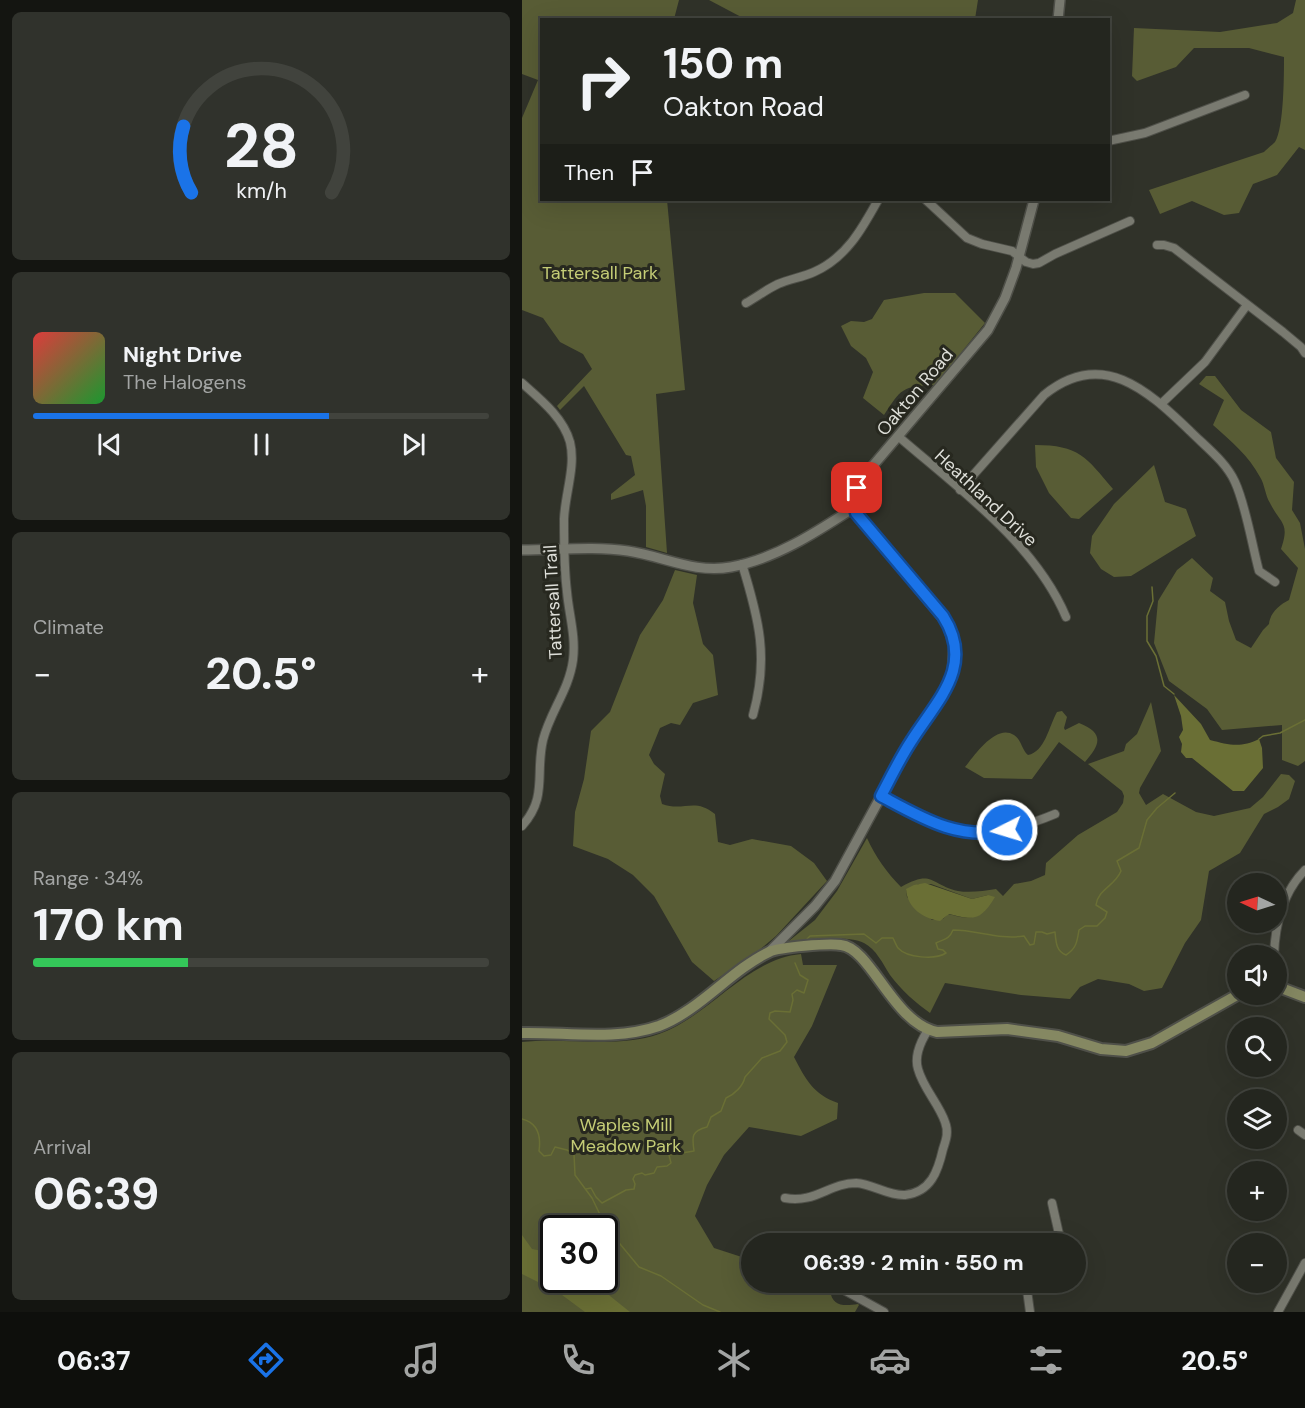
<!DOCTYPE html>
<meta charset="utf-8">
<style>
body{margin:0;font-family:"DM Sans",sans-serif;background:#30322c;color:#f1f3f6;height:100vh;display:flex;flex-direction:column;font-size:22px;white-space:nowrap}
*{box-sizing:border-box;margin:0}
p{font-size:20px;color:#a3a5a4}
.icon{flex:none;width:33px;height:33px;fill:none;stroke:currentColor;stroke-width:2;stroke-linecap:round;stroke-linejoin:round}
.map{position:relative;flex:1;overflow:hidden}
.sheet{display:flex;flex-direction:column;gap:12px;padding:12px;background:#141511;width:522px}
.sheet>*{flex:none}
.top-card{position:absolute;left:18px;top:18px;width:570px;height:183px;border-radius:0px;box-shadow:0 6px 24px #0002,0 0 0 2px #41433d;background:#24261f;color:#f1f3f6;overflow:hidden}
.needle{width:39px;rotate:274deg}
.fabs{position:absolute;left:705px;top:873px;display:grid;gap:12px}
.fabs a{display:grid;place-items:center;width:60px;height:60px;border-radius:50%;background:#24261f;box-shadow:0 6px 24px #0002,0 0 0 2px #41433d;font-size:30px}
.speed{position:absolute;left:18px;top:1215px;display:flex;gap:12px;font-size:30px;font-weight:700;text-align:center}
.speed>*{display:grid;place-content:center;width:78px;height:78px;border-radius:50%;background:#24261f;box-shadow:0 6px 24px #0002,0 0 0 2px #41433d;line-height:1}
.speed .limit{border:3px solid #111;border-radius:9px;background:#fff;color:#111}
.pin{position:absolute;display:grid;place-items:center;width:51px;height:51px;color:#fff;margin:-26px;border-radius:12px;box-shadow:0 3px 9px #0006}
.me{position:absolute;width:66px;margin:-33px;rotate:265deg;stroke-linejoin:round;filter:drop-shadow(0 0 4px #0008)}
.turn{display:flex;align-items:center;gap:21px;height:126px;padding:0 24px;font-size:27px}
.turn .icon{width:78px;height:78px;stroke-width:2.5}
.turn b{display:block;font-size:42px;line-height:51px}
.then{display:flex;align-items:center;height:57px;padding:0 24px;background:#0003;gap:12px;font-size:22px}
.big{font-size:45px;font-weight:700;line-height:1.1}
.sheet .widget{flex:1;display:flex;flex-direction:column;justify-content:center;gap:9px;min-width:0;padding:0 21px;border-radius:9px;background:#30322c}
.sheet .dial{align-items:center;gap:0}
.dial svg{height:156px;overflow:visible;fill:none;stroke:#41433d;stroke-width:7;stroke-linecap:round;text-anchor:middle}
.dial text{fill:#f1f3f6;stroke:none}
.song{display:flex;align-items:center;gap:18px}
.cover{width:72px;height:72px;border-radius:9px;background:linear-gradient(135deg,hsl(0 70% 55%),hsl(130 70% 35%))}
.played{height:6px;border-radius:3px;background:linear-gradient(90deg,#1a73e8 65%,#41433d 65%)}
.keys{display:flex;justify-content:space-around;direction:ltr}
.heat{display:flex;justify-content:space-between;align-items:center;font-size:33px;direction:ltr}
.charge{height:9px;border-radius:4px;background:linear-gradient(90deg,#34c759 34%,#41433d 0)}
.trip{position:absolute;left:219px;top:1233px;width:345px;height:60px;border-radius:30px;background:#24261f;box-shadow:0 6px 24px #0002,0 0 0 2px #41433d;font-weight:700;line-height:60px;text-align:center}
.menu{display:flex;height:96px;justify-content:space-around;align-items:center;background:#0e0f0c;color:#a3a5a4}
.menu .icon{width:42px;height:42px}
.menu .current{color:#1a73e8}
.menu b{font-size:27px;color:#f1f3f6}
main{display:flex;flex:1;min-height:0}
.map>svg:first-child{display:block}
.green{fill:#585c35;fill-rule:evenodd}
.water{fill:#6a6f35}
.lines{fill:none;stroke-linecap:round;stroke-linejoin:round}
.stream{stroke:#6a6f35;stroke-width:1.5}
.minor-casing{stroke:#4f5049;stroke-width:10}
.tertiary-casing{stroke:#4f5049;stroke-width:12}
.secondary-casing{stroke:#4f5049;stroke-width:14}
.minor{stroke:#797a70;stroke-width:8}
.tertiary{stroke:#797a70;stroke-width:9}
.secondary{stroke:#858862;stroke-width:10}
.route-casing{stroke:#114b97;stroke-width:15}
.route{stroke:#1a73e8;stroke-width:10}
.labels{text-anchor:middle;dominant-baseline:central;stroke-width:6;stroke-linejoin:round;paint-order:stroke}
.park-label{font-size:18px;fill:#c5cd76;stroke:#27281f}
.street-label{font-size:18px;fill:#dedfd9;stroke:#27281f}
</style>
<main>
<section class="sheet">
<div class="widget dial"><svg viewBox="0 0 100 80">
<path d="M14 69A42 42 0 1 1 86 69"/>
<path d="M14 69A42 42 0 0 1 10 35" stroke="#1a73e8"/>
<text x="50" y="56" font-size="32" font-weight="700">28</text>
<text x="50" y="72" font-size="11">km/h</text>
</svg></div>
<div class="widget">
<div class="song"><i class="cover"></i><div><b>Night Drive</b><p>The Halogens</p></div></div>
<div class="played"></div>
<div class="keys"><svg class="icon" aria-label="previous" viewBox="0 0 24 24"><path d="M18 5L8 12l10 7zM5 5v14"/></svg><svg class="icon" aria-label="pause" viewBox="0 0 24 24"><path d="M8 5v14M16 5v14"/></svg><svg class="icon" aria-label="next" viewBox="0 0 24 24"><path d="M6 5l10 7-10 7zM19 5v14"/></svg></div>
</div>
<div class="widget"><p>Climate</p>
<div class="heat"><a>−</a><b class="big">20.5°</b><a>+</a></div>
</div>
<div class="widget"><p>Range · 34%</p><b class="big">170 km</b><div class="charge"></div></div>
<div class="widget"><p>Arrival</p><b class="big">06:39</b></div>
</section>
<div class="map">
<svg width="783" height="1312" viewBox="0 0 783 1312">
<rect width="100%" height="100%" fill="#303229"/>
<g class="green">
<path d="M0 0H157L152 19 20 20V200H145L163 390 134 394 145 553 124 547V506L121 490 89 500V494L113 475 109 456 104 455 62 386 38 410 35 406 70 369 61 354 38 342 21 318 0 310V118L16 80 0 74Z"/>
<path d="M187 0H456L453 19H223Z"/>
<path d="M774 0H783V150L777 147 755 175 731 184 717 213 702 215 670 201 638 214 627 190 742 152C745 149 750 145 753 142 762 128 762 74 762 57L727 48H672L654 67 615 81 610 76 612 28 698 32 755 23 771 13Z"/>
<path d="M402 293H433L463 323 413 385C380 386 379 389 362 415L341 398 351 372 344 358 329 346 319 326 329 321 342 322 350 319 362 300Z"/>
<path d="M684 376H693L719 410 749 432 754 458 772 482 770 510 778 523 783 549V761L776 766 760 760V725L700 730 685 709 647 681 632 643 636 601 655 570 670 558 691 578 688 591 703 602 707 621 714 640 729 648 741 630 747 624C748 613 757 605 767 600L776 568 759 549C768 522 759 525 748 503 743 495 743 485 738 477 727 456 709 441 691 425L702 400 677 384Z"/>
<path d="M513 445C557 445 564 457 591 489L557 519 549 518 527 493 514 467Z"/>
<path d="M632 465 643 502 664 509 674 536 609 576 592 577 579 569 568 553 570 536 592 504Z"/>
<path d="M153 570 175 575 171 603 181 644 191 655 196 695 171 703 158 725 149 723 138 728 127 755 132 764 143 774 138 796 140 804C162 812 172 797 193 814L196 842 208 845 230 839 269 846 292 863 305 881 254 936 235 952 192 981 170 962 132 896 111 875 86 859 51 846 53 812 62 779 69 731 88 712 118 635 141 600Z"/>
<path d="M629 702 639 751 618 788 617 793 624 805 641 794 674 812 692 816 728 808 741 797 759 774 767 775 773 781 767 799 756 807 742 814 718 853 687 871 679 920 663 943 640 988 622 991 607 984 576 979 558 987 548 999 499 995 423 983 408 1013C394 1003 379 990 368 975 361 964 354 949 342 943 322 934 285 941 263 944L293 920 315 891 345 838C353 856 365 873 379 887 411 869 407 884 436 891 447 893 462 891 474 889L481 896 492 884 509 881 523 875 524 863 556 835 595 812 601 803 602 796 600 791 566 764 602 751 604 744 615 734ZM397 884H409L450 899 466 895 457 915C445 920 439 917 426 914L421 919 410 920 385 897 384 890Z"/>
<path d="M540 711 545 717 542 728 543 730 557 723C583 733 578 745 563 762L537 742 510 779 462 778 443 767C452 756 474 723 492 735 499 739 500 750 506 755 523 752 527 726 535 712Z"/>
<path d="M279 954 281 965H315L290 1026 272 1057C284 1080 291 1094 316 1103L315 1119 279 1136 227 1127 202 1155 185 1185 173 1216 192 1248 229 1260 230 1282 294 1283 308 1290C310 1307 322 1306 336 1304L337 1305 333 1312H0V1042C45 1037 94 1049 137 1034 188 1016 224 959 279 954ZM32 1228H82V1280H32Z"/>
</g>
<g class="water">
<path d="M652 695 679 724 688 740C707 745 719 748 737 739L740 748 741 768 722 791H711L670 758H664L659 752 660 744 657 737 661 730 659 716Z"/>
<path d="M403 883 450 899 466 895 473 897C458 922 451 920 427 914L418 921C402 919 385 908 384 889L392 885Z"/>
<path d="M0 1235 10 1249 31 1253 32 1280H74L88 1296 108 1312H63L36 1292 0 1274Z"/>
</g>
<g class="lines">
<g class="stream">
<path d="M630 587 631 601 625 616V641L634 656 642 686 652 694"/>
<path d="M737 739 741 736 758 733 783 720"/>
<path d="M282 942 288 936 342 934 354 943 360 938H371C372 940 375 947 376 948 385 958 413 960 424 953L421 950 416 949 414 943C422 939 427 940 431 930 455 930 477 940 502 936L508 945 512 944 514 932H520L525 934 533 932C534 942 534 951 544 955 555 948 555 941 557 930L563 926H575L583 918 585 912 574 905C576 889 593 886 599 871L595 861 617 848 625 820 635 808 653 793"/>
<path d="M0 1119C16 1123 19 1137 17 1151L22 1156 29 1155 33 1147 45 1150 52 1154 53 1175 70 1198 84 1227 117 1267 139 1276 181 1305 198 1312"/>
<path d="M64 1189 69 1188 74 1197 80 1203 104 1190 112 1189 113 1184 111 1179 113 1175 120 1173 123 1175 132 1173 135 1167 145 1166 149 1163 147 1155 172 1151C170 1137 169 1131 185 1127L189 1117 199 1111 204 1098C213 1094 221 1086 223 1077L240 1058 258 1051 265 1042 263 1035 247 1019 248 1013 253 1011 268 1012 271 1000 270 994 275 990 282 993 286 980 278 975 273 963"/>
</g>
<defs>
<g id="minor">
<path d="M586 141 623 133 723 95"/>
<path d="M404 200 445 238 460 244 490 251 504 262 511 264 517 263 533 254 608 221"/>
<path d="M635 245H642L652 248 761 332 779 347 783 353"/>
<path d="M224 303C235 297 245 289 256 284 268 279 281 277 292 272 324 258 340 229 356 200"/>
<path d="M0 383C18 399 41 417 48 442 54 466 43 494 42 519 42 543 42 568 45 592 47 615 54 636 51 660 47 690 28 712 21 740 13 774 26 797 0 826"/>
<path d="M639 404 683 362 725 305"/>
<path d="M377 437C436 488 513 543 544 617"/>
<path d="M438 490 522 395C580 348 625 390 668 431 684 447 704 462 713 482 724 506 730 545 737 571L753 582"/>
<path d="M220 564C237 619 247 658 231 715"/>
<path d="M359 796C378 806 398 819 418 826 456 840 497 829 533 814"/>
<path d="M752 956C753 925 761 892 783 870"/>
<path d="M776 1130 783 1135"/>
<path d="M263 1198C292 1204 308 1183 334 1183 351 1184 366 1196 383 1195 409 1192 416 1171 421 1149 424 1140 427 1132 423 1122 417 1104 401 1088 396 1069 392 1056 399 1041 406 1030"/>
<path d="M530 1203 537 1234 536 1244"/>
<path d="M507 1282 505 1290 508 1312"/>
<path d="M322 1290 362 1312"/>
<path d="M756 1312 783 1263"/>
</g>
<g id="tertiary">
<path d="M536 20 538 0"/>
<path d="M0 550C35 550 72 546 106 551 141 556 173 574 209 567 254 559 296 531 333 507"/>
<path d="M248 951 293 906 313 881 389 741 419 699 430 677 432 645 425 623 339 519C329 504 334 489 343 475L466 330 483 298 494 268 512 200"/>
</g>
<g id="secondary">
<path d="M754 986 783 997"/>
<path d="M0 1033C44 1032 94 1041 137 1026 177 1011 209 970 247 952 257 947 307 943 319 945 349 948 371 1023 415 1032L485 1029 536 1036 579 1049 604 1051 630 1043 717 994"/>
</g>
</defs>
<use href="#minor" class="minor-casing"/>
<use href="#tertiary" class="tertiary-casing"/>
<use href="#secondary" class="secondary-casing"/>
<use href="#minor" class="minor"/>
<use href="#tertiary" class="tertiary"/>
<use href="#secondary" class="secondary"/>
</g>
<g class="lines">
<defs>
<path id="route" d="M335 488 333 500 334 513 421 616C453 666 416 699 390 740 378 758 369 777 359 796 400 818 437 841 485 830"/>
</defs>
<use href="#route" class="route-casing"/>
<use href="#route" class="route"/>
</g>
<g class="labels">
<g class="park-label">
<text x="78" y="273">Tattersall Park</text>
<text x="104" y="1125">Waples Mill<tspan x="104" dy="21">Meadow Park</tspan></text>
</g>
<g class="street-label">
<text transform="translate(393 392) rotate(-50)">Oakton Road</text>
<text transform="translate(464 498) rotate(43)">Heathland Drive</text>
<text transform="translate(31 602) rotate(-93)">Tattersall Trail</text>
</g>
</g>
</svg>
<div class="fabs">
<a><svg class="needle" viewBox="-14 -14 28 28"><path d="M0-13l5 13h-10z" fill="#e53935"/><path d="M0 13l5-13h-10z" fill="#a3a5a4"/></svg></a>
<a><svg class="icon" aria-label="sound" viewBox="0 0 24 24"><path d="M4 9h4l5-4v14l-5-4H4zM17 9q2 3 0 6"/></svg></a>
<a><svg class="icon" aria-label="search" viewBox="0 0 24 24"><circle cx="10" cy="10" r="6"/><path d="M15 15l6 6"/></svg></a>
<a><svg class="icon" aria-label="layers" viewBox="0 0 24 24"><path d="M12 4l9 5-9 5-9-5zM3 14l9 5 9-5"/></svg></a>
<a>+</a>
<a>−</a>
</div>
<div class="speed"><div class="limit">30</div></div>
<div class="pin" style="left:335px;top:488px;background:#d93025"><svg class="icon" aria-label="arrive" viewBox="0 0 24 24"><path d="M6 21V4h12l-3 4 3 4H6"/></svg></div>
<svg class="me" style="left:485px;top:830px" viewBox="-20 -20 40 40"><circle r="17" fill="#1a73e8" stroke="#fff" stroke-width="3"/><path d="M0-11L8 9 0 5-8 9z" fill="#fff"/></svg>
<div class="trip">06:39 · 2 min · 550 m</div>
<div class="top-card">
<div class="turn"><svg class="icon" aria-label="right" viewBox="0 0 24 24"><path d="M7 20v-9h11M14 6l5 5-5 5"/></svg><div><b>150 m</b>Oakton Road</div></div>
<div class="then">Then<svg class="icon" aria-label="arrive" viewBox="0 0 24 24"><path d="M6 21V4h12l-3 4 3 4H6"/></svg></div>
</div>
</div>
</main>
<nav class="menu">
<b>06:37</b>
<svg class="icon current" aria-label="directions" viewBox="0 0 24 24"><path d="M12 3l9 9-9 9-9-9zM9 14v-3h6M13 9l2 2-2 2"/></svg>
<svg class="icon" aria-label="music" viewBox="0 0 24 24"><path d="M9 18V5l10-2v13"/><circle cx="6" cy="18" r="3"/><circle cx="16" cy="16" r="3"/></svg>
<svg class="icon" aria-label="phone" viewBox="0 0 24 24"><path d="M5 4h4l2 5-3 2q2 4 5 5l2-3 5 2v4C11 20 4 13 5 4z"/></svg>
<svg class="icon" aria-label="climate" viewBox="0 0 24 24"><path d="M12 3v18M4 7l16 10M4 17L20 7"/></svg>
<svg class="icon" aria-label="car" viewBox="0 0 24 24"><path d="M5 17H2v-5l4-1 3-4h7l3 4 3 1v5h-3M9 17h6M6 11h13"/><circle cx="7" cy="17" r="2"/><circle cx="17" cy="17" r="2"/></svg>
<svg class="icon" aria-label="filters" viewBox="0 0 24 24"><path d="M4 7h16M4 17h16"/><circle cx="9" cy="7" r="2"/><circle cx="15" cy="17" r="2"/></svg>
<b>20.5°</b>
</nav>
